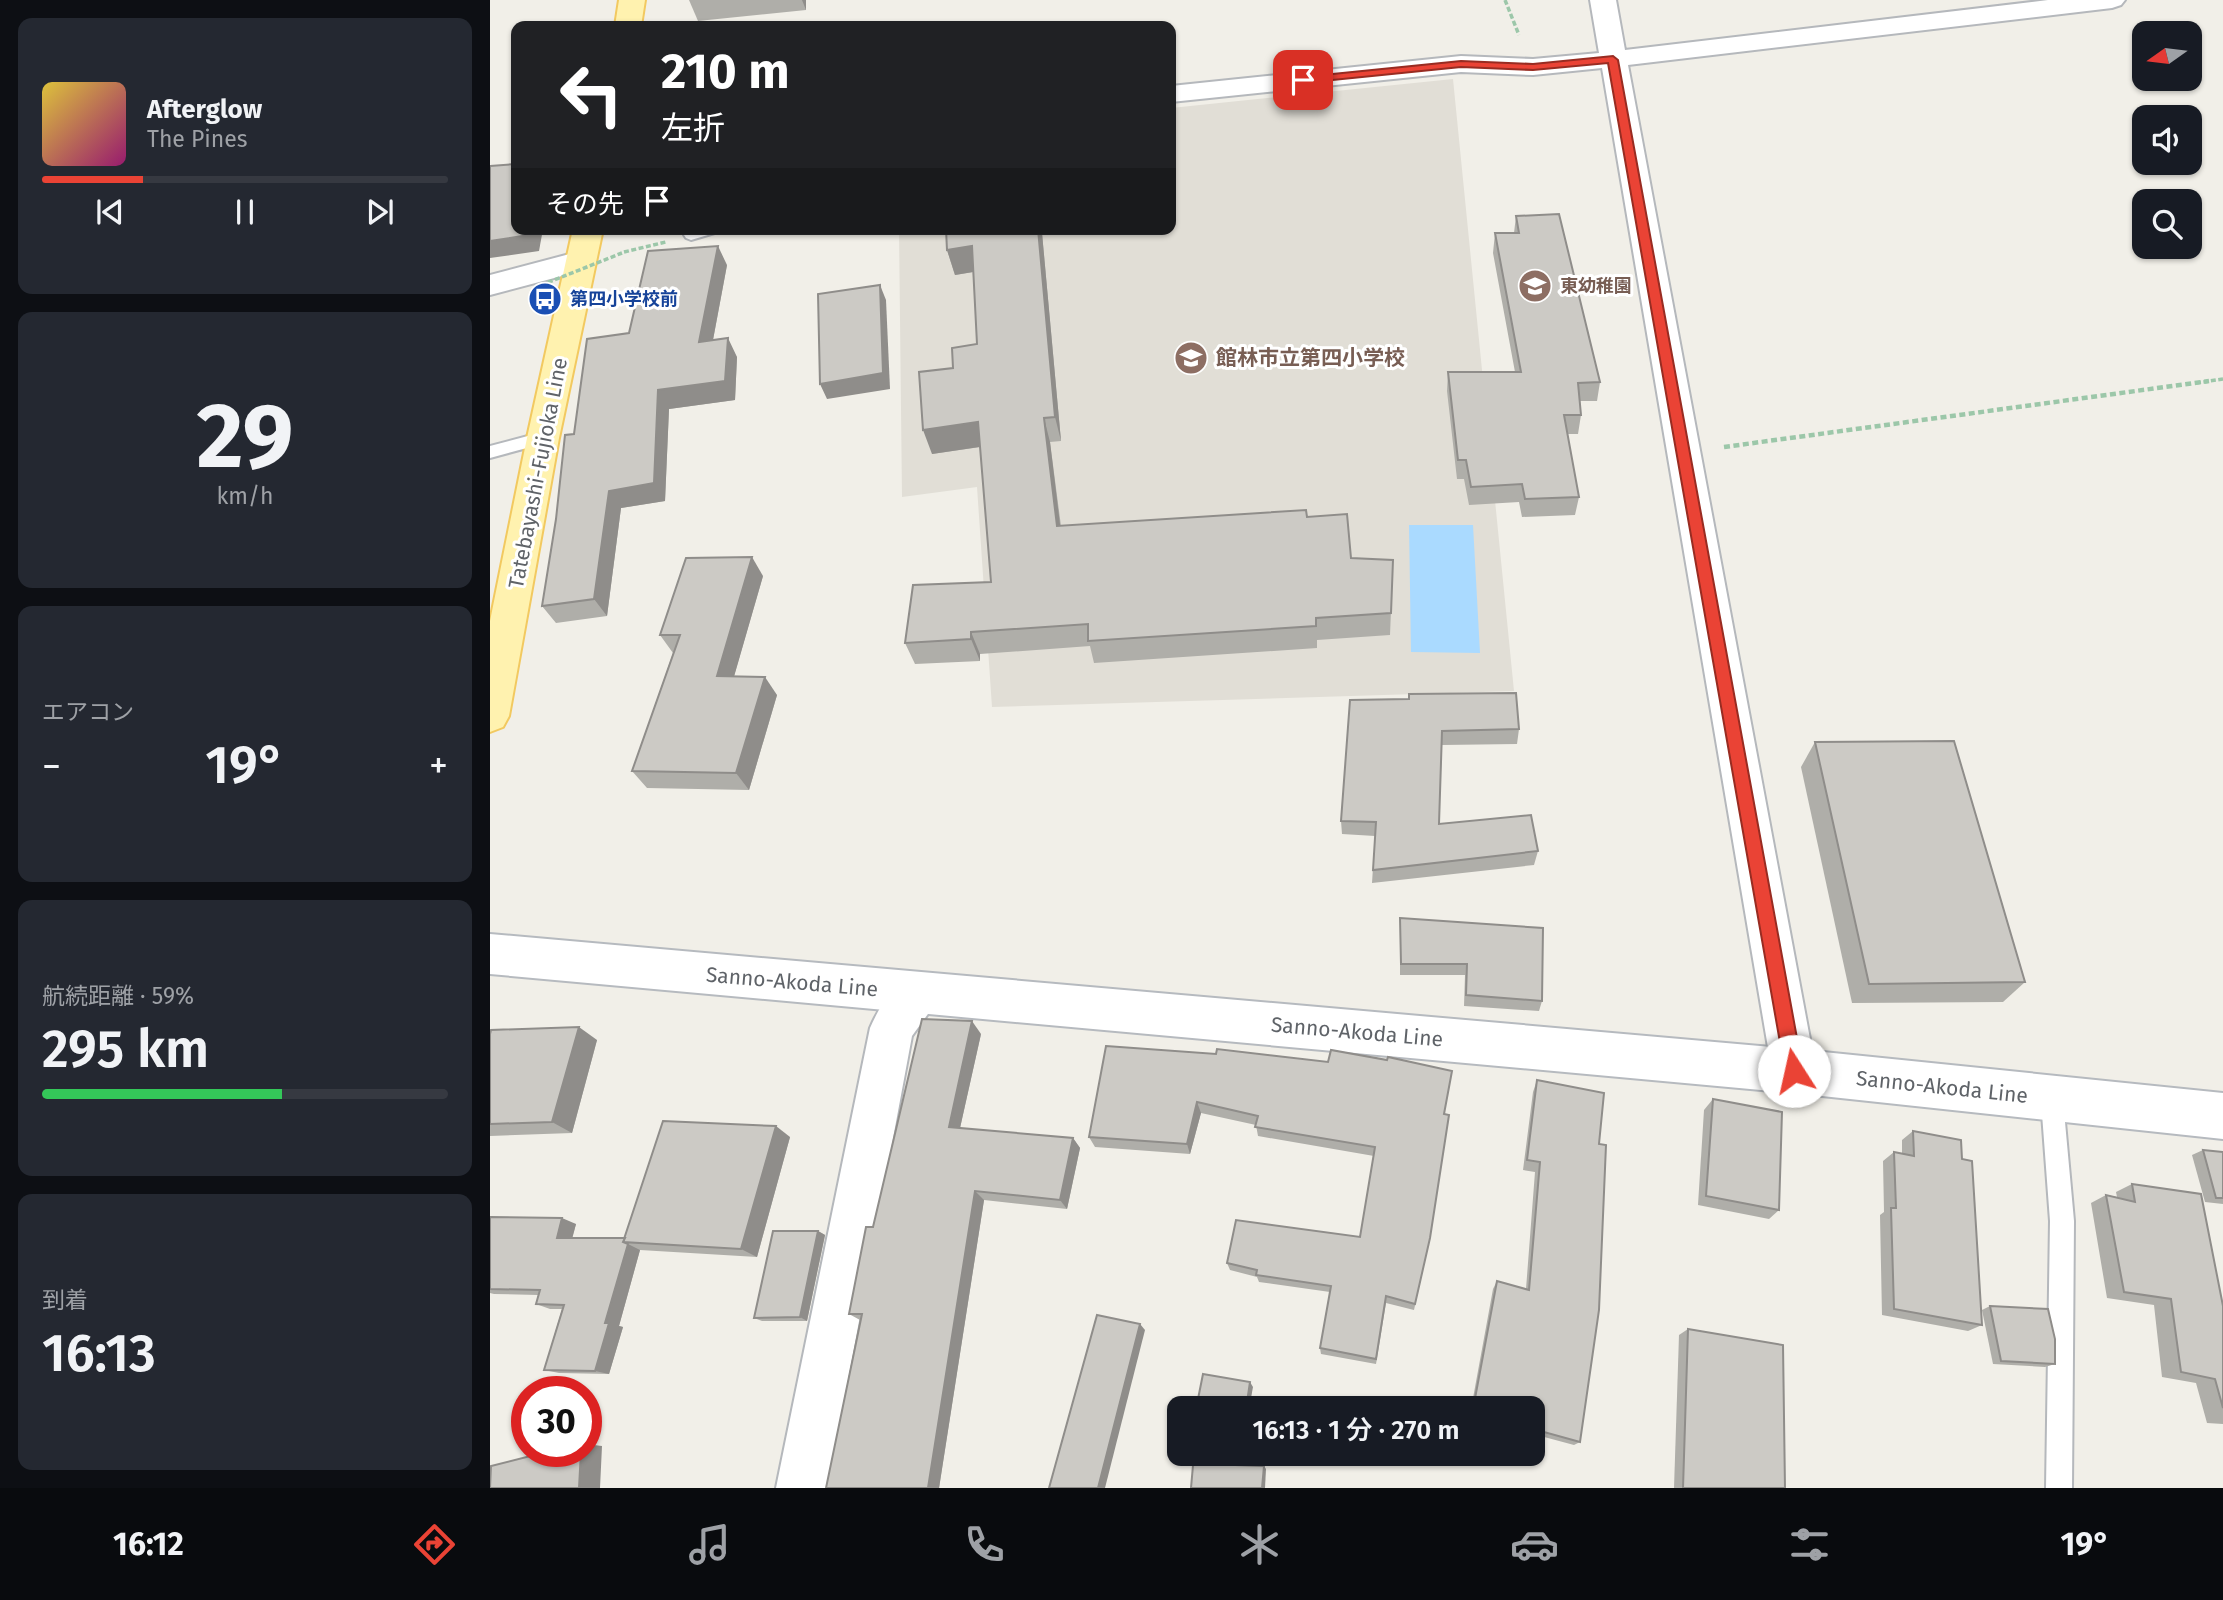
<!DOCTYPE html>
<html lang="ja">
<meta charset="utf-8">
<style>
body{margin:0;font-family:"Fira Sans","Noto Sans JP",sans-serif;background:#242831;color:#f1f3f6;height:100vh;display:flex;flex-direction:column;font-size:26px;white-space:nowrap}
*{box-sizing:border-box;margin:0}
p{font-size:23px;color:#9ea1a6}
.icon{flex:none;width:38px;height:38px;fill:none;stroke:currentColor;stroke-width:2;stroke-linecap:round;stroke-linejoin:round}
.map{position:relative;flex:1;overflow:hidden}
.sheet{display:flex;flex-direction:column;gap:18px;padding:18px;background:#0d0f14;width:490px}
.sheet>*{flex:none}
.guide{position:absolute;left:21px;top:21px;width:665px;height:214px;border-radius:14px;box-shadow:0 2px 5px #0004;background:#202124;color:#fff;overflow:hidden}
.needle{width:46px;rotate:256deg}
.controls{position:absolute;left:1642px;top:21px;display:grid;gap:14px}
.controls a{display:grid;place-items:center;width:70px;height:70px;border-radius:14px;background:#171b24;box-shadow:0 2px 5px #0004;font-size:35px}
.speed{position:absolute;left:21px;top:1376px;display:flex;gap:14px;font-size:35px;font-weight:700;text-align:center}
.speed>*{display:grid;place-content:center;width:91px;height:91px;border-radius:50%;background:#171b24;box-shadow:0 2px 5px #0004;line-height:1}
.speed .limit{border:10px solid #d22;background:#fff;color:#111}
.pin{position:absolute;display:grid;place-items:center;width:60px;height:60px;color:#fff;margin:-30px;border-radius:14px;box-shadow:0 4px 10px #0006}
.me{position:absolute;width:77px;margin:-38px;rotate:350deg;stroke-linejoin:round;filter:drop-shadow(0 0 5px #0008)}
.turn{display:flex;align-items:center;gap:24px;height:147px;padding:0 35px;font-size:32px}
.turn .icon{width:91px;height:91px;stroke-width:2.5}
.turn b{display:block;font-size:49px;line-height:60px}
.then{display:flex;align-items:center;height:66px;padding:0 35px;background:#0003;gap:14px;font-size:26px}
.big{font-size:52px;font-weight:600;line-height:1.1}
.sheet .card{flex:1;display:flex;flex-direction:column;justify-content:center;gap:10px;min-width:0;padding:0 24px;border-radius:14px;background:#242831}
.sheet .dial{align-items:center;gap:0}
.dial b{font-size:91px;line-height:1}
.song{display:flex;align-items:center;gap:21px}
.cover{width:84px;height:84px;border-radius:10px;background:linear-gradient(135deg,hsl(50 70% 55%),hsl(320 70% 35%))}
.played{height:7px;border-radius:4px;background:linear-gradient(90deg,#ea4335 25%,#363941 25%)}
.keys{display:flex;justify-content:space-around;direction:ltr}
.heat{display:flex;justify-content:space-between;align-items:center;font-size:38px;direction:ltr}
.charge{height:10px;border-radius:5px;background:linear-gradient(90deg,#34c759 59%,#363941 0)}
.trip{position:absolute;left:677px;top:1396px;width:378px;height:70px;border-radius:14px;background:#171b24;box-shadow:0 2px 5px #0004;font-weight:600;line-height:70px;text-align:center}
.dock{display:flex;height:112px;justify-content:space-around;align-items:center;background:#090b0e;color:#9ea1a6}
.dock .icon{width:49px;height:49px}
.dock .selected{color:#ea4335}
.dock b{font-size:32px;color:#f1f3f6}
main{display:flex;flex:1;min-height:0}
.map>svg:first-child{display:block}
.education{fill:#e1ded6}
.water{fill:#aadaff}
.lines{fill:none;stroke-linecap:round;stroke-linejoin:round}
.lane-casing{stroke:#b5b8bc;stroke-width:4}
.street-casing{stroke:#b5b8bc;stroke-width:4}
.secondary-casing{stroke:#b6babf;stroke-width:4}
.primary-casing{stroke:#f2c960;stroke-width:4}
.path-far1{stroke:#9cc7a9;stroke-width:3.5;stroke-dasharray:5 2.5;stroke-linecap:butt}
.path{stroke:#9cc7a9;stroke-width:4.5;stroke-dasharray:6 3.5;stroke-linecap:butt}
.lane{fill:#fff;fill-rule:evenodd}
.street{fill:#fff;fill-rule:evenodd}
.secondary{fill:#fff;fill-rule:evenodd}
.primary{fill:#fff2af;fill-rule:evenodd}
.path-bridge{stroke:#9cc7a9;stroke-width:3.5;stroke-dasharray:5 2.5;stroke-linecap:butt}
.wall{fill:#afaea9}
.shaded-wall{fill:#8f8d8a}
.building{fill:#cccac5;stroke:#8f8d8a;stroke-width:2}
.route{fill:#ea4335;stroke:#982c22;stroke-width:2}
.labels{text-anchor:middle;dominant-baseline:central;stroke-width:6;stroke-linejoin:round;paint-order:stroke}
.far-education-label{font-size:18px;font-weight:bold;fill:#785e54;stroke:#fff;text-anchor:start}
.far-transit-label{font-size:18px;font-weight:bold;fill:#164399;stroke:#fff;text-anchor:start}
.education-label{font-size:21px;font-weight:bold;fill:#785e54;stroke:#fff;text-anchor:start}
.street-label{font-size:21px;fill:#5f6368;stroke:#fff}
</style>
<main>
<section class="sheet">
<div class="card">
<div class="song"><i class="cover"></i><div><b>Afterglow</b><p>The Pines</p></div></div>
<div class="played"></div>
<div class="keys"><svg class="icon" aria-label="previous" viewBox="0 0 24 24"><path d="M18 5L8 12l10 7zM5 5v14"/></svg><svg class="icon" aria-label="pause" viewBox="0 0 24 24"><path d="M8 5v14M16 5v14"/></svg><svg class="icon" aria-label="next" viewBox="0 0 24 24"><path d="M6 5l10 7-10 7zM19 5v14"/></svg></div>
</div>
<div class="card dial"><b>29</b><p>km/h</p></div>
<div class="card"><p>エアコン</p>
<div class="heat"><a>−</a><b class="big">19°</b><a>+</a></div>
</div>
<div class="card"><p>航続距離 · 59%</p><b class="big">295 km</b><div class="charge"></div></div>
<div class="card"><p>到着</p><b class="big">16:13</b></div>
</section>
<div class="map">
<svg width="1733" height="1488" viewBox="0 0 1733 1488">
<rect width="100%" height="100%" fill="#f1efe8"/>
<path class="education" d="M963 79 1024 691 502 707 487 487 412 497 409 229H681V108Z"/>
<path class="water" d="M919 525H983L990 653 921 652Z"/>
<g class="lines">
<defs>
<g id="lane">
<path d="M205 229H230L228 232 201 240 196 238 194 235 196 232Z"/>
<path d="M53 432 61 438 59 442 0 458V446Z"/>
<path d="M1562 1089 1570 1092 1573 1100 1584 1221 1582 1488H1556L1560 1221 1551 1100 1554 1092Z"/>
</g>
<g id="street">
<path d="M1100 0H1126L1135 50 1558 0H1635L1631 5 1622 8 1138 65 1326 1071 1320 1086 1304 1093 1288 1086 1282 1071 1112 68 1043 75 971 72 681 102V86L971 56 1043 59 1109 53Z"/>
<path d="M91 251 102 254 106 261 102 268 0 295V275Z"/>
<path d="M428 973 443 979 449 993 443 1007 422 1036 338 1488H286L380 1028C390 1005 405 982 428 973Z"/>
</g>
<path id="secondary" d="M0 934 1304 1049 1733 1093V1139L1304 1093 0 974Z"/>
<g id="primary">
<path d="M129 0H155L151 26H125Z"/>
<path d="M83 229H113L69 438 19 716 13 727 0 732V621L37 438Z"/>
</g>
</defs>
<use href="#lane" class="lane-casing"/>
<use href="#street" class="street-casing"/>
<use href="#secondary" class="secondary-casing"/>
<use href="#primary" class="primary-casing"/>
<g class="path-far1">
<path d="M1015 0 1029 35"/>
<path d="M134 252 176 242"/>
<path d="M1706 383 1733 379"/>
</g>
<path class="path" d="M1234 447 1719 381"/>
<use href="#lane" class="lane"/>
<use href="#street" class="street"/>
<use href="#secondary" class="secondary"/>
<use href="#primary" class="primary"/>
<path class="path-bridge" d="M44 288 132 253"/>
</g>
<g class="wall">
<path d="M199 0H316V10L208 21Z"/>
<path d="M1026 216 1110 382 1107 401H1090L1091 415 1088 434H1077L1089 497 1085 515 1032 517 1029 502 979 505 974 479H967L957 391 958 372H1025L1003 253 1005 233H1024Z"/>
<path d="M456 229H604L552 233 571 441 560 442 571 526 817 517 861 558 903 560 900 635 827 640V648L604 663 600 646 490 654V661L425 664 415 643 501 582 490 447 442 454 463 368 487 344 483 272 465 275 457 250Z"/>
<path d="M237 265 223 340 247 357 245 400 179 409 175 501 131 508 117 616 66 623 52 606 84 434 139 333Z"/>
<path d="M273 576 244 676 287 695 259 790 157 788 142 771 183 653 170 635Z"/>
<path d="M860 700 1029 729 1027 744 952 745 949 824 1048 851 1044 865 882 883 885 836 852 834 851 821Z"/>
<path d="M1325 742 1535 982 1513 1002 1362 1003 1311 767Z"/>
<path d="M910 918 1052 1001 1049 1011 974 1006 975 975H910Z"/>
<path d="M0 1034 107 1040 82 1133 0 1136Z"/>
<path d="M491 1034 470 1128 583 1138 590 1148 577 1209 494 1200 449 1488H336L370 1320 359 1314 383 1227Z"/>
<path d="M616 1046 954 1114 940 1238 924 1310 896 1303 886 1364 831 1354 830 1348 840 1292 769 1282 767 1277 740 1270 737 1263 870 1237 884 1156 768 1136 766 1125 711 1113 700 1154 605 1147 599 1137Z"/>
<path d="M1047 1080 1109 1144 1090 1442 1084 1445 1043 1434V1409H981L1003 1289 1007 1281 1036 1289 1045 1172 1033 1170 1043 1092Z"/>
<path d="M1223 1099 1289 1210 1279 1219 1208 1205 1214 1110Z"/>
<path d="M1423 1131 1472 1159 1492 1325 1478 1331 1392 1315 1390 1215 1394 1212 1393 1161 1404 1152 1412 1154V1140Z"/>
<path d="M300 1137 267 1257 150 1250 129 1326 133 1327 119 1374 69 1373 54 1370 72 1309H60L46 1304 48 1295 4 1294 0 1293V1217L86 1224 82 1238H135Z"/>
<path d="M1713 1150 1733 1152V1204L1715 1202 1702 1155Z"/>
<path d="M1642 1184 1733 1306V1424L1717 1423 1706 1383 1672 1377 1664 1305 1617 1298 1601 1203 1616 1195 1627 1197 1626 1192Z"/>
<path d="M328 1231 335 1235 317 1321H272L264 1318Z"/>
<path d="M1500 1306 1565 1364 1555 1367 1503 1364 1492 1310Z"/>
<path d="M1198 1329 1295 1488H1184L1189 1335Z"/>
</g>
<g class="shaded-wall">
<path d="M312 0H316V10Z"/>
<path d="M40 229H53L49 251 0 258V241Z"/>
<path d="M548 229H551L552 233 571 441 565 417Z"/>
<path d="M228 246 237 265 219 361 209 342Z"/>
<path d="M482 246 489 271 465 275 457 250Z"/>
<path d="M390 285 396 300 400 389 337 399 330 384Z"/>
<path d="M238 338 247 357 245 400 179 409 175 501 131 508 117 616 104 599 119 491 168 390Z"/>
<path d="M554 418 560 442 573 549 567 526Z"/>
<path d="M488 422 496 446 442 454 433 430Z"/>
<path d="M262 557 273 576 239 694 227 676Z"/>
<path d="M481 632 490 654V661L481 639Z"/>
<path d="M275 677 287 695 259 790 246 773Z"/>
<path d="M482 1021 491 1034 468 1137 459 1127Z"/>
<path d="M89 1027 107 1040 82 1133 62 1122Z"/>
<path d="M707 1102 711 1113 700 1154 697 1144Z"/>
<path d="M286 1126 300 1137 267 1257 251 1249Z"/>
<path d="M583 1138 590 1148 577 1209 570 1200Z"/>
<path d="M485 1191 494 1200 449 1488H438Z"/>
<path d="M72 1218 86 1224 81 1243 67 1238Z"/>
<path d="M328 1231 335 1235 317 1321 310 1317Z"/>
<path d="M138 1244 150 1250 129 1326 133 1327 119 1374 105 1371 115 1323Z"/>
<path d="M650 1324 655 1330 615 1488H608Z"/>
<path d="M760 1382 763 1387 759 1409H756Z"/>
<path d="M96 1444 112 1446 110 1488H89L91 1451H96Z"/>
<path d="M748 1454H751L749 1468 746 1465Z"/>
<path d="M774 1466 776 1469 775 1488H772Z"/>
</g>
<g class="building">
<path d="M26 164V229H40L39 235 0 241V166Z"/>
<path d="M1069 214 1110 382 1088 383 1091 415H1074L1089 497 1035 499 1032 484 981 487 976 460H968L958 372H1031L1005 233H1029L1026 216Z"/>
<path d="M456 229H548L565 417 554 418 567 526 816 510 817 517 857 514 861 558 903 560 901 613 826 618V626L598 641V624L481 632V639L415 643 423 585 501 582 488 422 433 430 429 372 463 368 462 348 487 344 482 246 457 250Z"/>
<path d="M228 246 209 342 238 338 235 381 168 390 164 483 119 491 104 599 52 606 66 519 75 435 84 434 97 339 139 333 158 251Z"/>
<path d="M390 285 393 373 330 384 328 294Z"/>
<path d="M262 557 227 676 275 677 246 773 142 771 190 635H170L196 558Z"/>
<path d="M1026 693 1029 729 952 731 949 824 1041 815 1048 851 883 870 886 822 851 821 860 700 919 699V694Z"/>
<path d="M1464 741 1535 982 1379 984 1325 742Z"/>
<path d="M910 918 1053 928 1052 1001 976 995 977 964H911Z"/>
<path d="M432 1019 482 1021 459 1127 583 1138 570 1200 485 1191 438 1488H336L372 1314H359L376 1227H383Z"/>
<path d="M89 1027 62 1122 0 1124V1034L1 1030Z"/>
<path d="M616 1046 726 1054 727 1049 838 1062 841 1050 897 1060 898 1057 962 1071 954 1114 959 1115 940 1238 925 1304 896 1296 886 1359 830 1348 841 1286 766 1275 767 1270 737 1263 746 1220 870 1237 885 1147 765 1127 768 1116 707 1102 697 1144 599 1137Z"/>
<path d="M1047 1080 1114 1093 1109 1144 1116 1145 1109 1310 1090 1442 1043 1429V1409H983L1007 1281 1039 1290 1050 1162 1037 1160Z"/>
<path d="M1223 1099 1292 1112 1289 1210 1216 1196Z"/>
<path d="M173 1121 286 1126 251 1249 133 1242Z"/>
<path d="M1423 1131 1471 1140 1472 1159 1482 1161 1492 1325 1404 1309 1401 1208H1406L1404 1152 1424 1156Z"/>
<path d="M1713 1150 1733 1152V1198H1726Z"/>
<path d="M1642 1184 1711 1194 1733 1306V1408L1725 1379 1691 1372 1681 1299 1634 1292 1616 1195 1645 1202Z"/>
<path d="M0 1217 72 1218 67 1238H135L133 1242 138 1244 115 1323H119L105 1371 54 1370 74 1305 46 1304 50 1290 0 1289Z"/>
<path d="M283 1231H328L310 1317 264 1318Z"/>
<path d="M1500 1306 1558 1309 1565 1339V1364L1511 1361Z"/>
<path d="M607 1315 650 1324 608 1488H559Z"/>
<path d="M1198 1329 1293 1345 1295 1488H1193Z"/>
<path d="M713 1374 760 1382 756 1409H706Z"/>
<path d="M60 1451H91L89 1488H0L1 1466Z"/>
<path d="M704 1454H748L746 1465 774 1466 772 1488H701Z"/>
</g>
<path class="route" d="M1123 56 1128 60 1313 1071 1311 1077 1304 1080 1298 1077 1295 1071 1118 63 1043 70 971 67 813 83 807 80 813 77 971 61 1043 64Z"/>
<defs>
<symbol id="school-disc" viewBox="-11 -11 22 22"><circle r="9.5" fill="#8d6e63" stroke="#fff"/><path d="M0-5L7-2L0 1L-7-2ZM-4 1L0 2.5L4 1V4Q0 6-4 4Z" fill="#fff"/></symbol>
<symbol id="bus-disc" viewBox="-11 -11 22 22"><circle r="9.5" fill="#1a4fb4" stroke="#fff"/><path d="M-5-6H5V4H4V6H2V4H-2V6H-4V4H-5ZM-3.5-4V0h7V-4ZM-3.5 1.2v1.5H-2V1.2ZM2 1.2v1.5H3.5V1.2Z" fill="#fff"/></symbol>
</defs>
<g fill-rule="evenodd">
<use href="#school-disc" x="1026" y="267" width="38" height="38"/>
<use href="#bus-disc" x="36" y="280" width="38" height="38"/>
<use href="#school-disc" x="682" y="339" width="38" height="38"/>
</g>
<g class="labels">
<g class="far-education-label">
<text x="1070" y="286">東幼稚園</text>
</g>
<g class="far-transit-label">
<text x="80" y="299">第四小学校前</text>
</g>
<g class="education-label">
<text x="726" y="358">館林市立第四小学校</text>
</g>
<g class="street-label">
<text transform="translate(48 473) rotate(-79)">Tatebayashi-Fujioka Line</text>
<text transform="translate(302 982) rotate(5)">Sanno-Akoda Line</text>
<text transform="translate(867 1032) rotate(5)">Sanno-Akoda Line</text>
<text transform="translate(1452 1087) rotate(6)">Sanno-Akoda Line</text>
</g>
</g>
</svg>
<div class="controls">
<a><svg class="needle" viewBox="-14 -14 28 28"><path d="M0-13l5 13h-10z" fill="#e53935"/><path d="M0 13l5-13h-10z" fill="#9ea1a6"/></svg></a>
<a><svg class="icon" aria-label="sound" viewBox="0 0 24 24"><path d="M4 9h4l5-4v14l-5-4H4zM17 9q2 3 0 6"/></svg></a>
<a><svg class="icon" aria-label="search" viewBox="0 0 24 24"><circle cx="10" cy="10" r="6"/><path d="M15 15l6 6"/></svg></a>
</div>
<div class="speed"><div class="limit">30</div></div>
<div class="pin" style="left:813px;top:80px;background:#d93025"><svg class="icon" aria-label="arrive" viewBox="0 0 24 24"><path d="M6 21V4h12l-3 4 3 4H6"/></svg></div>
<svg class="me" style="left:1304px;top:1071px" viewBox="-20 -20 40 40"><circle r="19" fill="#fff"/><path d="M0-13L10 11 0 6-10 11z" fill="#ea4335"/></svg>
<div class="trip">16:13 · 1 分 · 270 m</div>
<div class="guide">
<div class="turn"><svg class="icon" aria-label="left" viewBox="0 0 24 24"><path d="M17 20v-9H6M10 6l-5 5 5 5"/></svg><div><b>210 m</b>左折</div></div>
<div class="then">その先<svg class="icon" aria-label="arrive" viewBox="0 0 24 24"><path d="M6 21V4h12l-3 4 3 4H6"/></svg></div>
</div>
</div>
</main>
<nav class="dock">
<b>16:12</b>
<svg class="icon selected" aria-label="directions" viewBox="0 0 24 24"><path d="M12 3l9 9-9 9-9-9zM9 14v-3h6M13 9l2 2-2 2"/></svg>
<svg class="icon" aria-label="music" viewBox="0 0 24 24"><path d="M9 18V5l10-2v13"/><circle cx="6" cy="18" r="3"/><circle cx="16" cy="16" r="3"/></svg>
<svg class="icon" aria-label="phone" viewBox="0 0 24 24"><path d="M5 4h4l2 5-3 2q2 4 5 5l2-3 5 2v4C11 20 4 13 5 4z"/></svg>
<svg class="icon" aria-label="climate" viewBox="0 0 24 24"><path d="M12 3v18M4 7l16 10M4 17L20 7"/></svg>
<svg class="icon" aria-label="car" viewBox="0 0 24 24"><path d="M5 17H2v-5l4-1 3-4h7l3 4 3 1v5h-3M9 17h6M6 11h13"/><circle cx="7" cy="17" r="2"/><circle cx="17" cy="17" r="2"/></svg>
<svg class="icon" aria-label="filters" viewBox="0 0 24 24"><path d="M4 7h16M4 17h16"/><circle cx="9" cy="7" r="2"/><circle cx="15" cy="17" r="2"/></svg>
<b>19°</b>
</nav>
